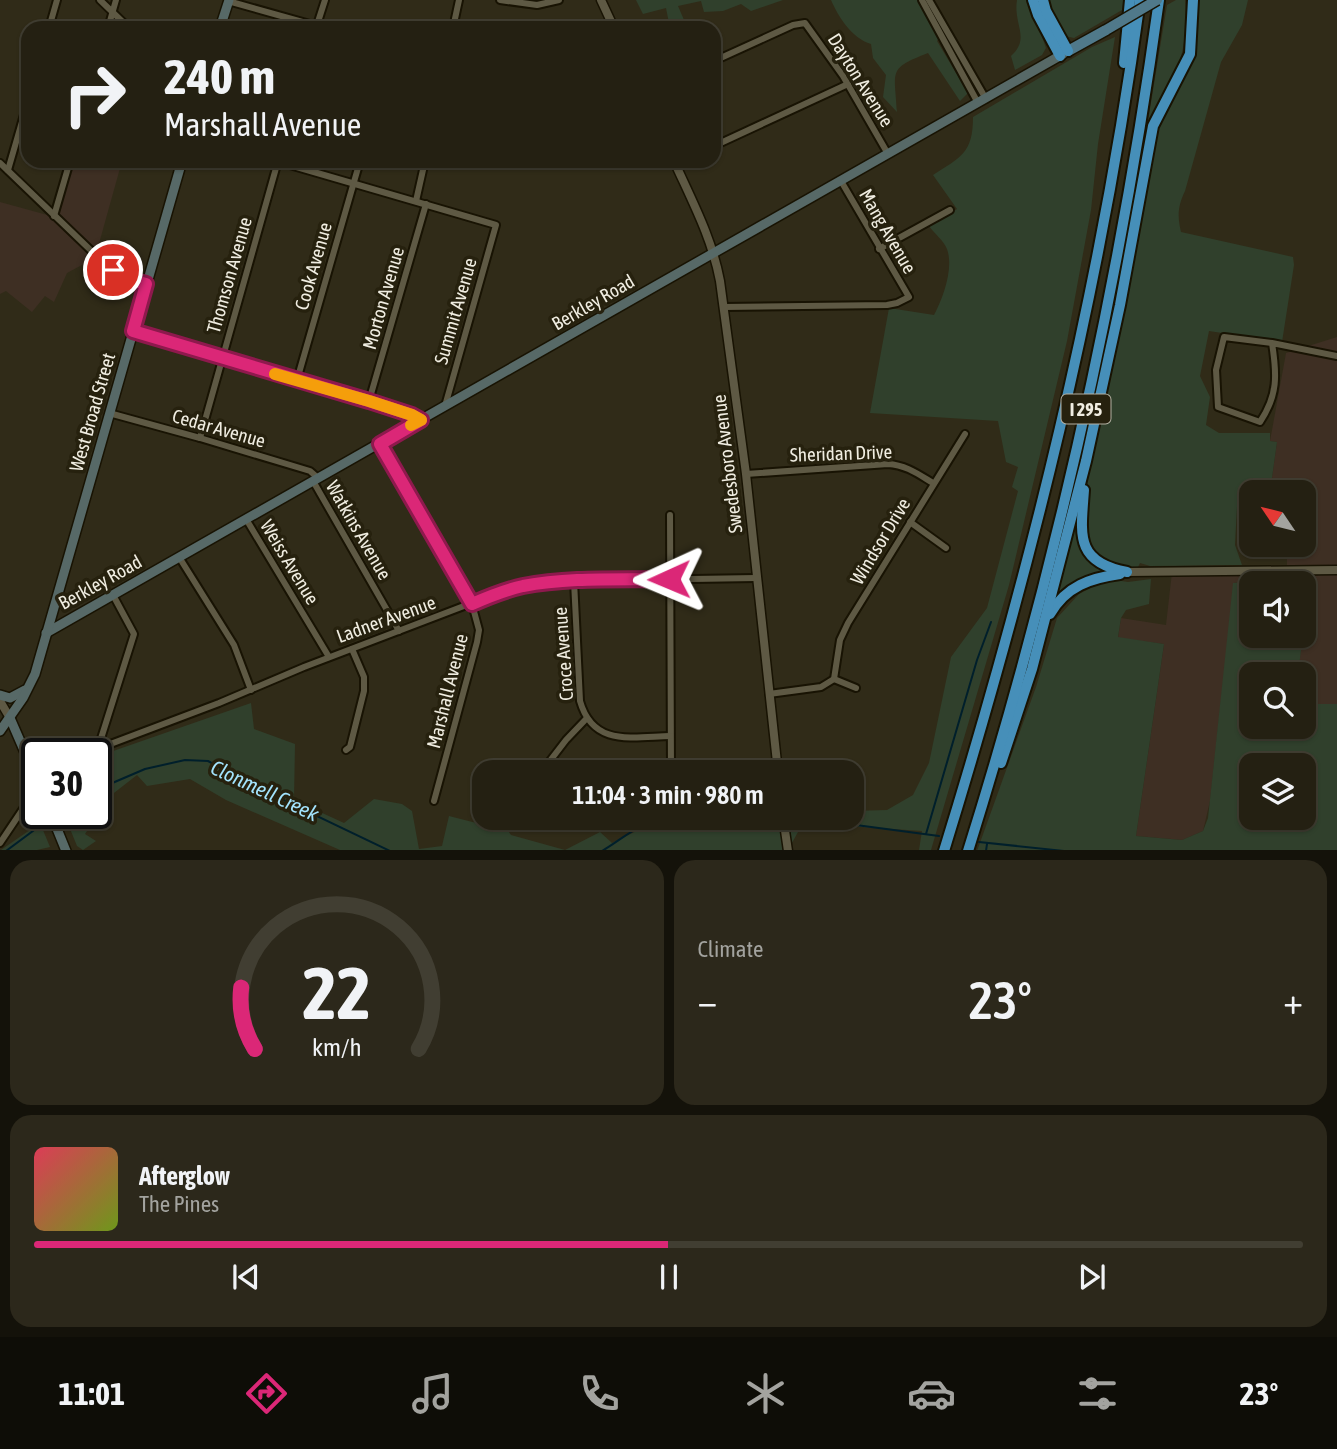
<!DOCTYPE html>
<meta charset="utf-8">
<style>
body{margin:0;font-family:"Asap Condensed",sans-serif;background:#2c281b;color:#f1f3f6;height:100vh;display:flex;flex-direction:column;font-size:26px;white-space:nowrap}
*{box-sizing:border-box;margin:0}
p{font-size:23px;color:#a3a39f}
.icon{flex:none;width:38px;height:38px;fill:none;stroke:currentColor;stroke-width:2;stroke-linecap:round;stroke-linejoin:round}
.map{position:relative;height:850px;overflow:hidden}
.drawer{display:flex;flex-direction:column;gap:10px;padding:10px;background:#14120a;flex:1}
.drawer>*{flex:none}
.top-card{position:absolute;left:21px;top:21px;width:700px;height:147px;border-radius:21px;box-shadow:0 2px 5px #0004,0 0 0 2px #413e32;background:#242012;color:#f1f3f6;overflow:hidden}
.needle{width:46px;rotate:305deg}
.tools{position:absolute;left:1239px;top:480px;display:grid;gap:14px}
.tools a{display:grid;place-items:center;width:77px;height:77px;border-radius:14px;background:#242012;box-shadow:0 2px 5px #0004,0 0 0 2px #413e32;font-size:35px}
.speed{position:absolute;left:21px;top:738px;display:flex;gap:14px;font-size:35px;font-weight:700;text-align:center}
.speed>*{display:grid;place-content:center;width:91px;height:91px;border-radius:50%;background:#242012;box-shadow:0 2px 5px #0004,0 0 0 2px #413e32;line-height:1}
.speed .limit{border:4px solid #111;border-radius:10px;background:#fff;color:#111}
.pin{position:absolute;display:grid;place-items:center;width:60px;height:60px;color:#fff;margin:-30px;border:4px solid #fff;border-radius:50%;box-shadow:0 2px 7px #0007}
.me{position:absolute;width:77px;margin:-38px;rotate:269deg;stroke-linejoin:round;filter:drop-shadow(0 0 5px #0008)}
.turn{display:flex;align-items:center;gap:24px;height:147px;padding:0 28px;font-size:32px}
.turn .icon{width:91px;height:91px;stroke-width:2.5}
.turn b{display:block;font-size:49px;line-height:60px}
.big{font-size:52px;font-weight:600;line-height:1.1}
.drawer .card{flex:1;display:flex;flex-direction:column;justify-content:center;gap:10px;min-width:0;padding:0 24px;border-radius:21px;background:#2c281b}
.drawer .dial{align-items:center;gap:0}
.dial svg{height:182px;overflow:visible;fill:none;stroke:#413e32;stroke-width:7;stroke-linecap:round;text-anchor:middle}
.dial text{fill:#f1f3f6;stroke:none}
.song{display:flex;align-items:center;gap:21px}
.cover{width:84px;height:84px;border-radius:10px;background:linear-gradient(135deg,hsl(350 70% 55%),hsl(80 70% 35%))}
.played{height:7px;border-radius:4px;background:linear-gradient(90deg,#db2777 50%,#413e32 50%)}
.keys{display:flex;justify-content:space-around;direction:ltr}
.heat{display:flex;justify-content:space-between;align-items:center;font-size:38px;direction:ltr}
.drawer .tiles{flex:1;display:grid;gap:10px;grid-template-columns:1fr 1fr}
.card:last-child{grid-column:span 2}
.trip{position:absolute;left:472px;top:760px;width:392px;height:70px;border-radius:21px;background:#242012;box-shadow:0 2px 5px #0004,0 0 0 2px #413e32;font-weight:600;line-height:70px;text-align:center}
.menu{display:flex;height:112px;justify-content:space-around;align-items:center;background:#0e0d07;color:#a3a39f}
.menu .icon{width:49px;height:49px}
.menu .current{color:#db2777}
.menu b{font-size:32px;color:#f1f3f6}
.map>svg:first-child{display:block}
.industrial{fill:#3e2f23}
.green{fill:#30402c;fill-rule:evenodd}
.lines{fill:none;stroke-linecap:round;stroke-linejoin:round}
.stream{stroke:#001f2b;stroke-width:2}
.minor-casing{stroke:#181303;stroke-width:10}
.tertiary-casing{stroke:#181303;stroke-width:11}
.secondary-casing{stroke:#181303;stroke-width:12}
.primary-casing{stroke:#181303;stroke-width:13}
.motorway-casing{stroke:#181303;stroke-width:14}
.minor{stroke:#5e5944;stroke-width:6}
.tertiary{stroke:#5e5944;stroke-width:8}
.secondary{stroke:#576967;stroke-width:9}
.primary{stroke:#50798a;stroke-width:10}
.motorway{stroke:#468fb9;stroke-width:10}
.primary-bridge-casing{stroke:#181303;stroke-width:13;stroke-linecap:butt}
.primary-bridge{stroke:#50798a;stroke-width:10}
.route-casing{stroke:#8e194d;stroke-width:18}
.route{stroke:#db2777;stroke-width:12}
.slow{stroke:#f59e0b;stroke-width:12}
.labels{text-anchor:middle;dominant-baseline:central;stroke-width:7;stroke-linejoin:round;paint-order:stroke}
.shield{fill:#26210e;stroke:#b3b0a2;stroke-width:2}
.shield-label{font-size:18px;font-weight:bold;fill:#f0ede1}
.street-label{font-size:19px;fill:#f0ede1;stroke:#26210e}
.water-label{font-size:21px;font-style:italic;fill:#a3e3fd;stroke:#26210e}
</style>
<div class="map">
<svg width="1337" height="851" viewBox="0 0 1337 851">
<rect width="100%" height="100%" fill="#302b18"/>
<g class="industrial">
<path d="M67 161H122L95 258 67 273 54 302 45 296 32 312 6 291 0 294V202L51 216Z"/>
<path d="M1337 337V704H1304V674H1298L1309 577 1234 583 1210 801 1203 831 1182 840 1136 836 1164 644 1118 638 1121 618 1166 625 1172 572 1287 571V544H1304V492H1270L1277 442 1270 441 1286 353Z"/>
</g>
<g class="green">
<path d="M636 0H783L751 11 741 4 723 11 704 12 701 1 678 6 687 27 670 28 666 8 643 14Z"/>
<path d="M831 0H919L939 38 937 41 968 93 960 101 928 53C887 69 895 70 897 112L883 97 886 75 873 58 871 44C852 38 839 18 831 0Z"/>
<path d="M1017 0H1029L1046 48 1042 55 1015 70 1011 56C1031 38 1013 25 1017 0Z"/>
<path d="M1047 0H1124L1122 10 1074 38 1065 36Z"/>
<path d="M1176 0H1185C1189 56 1176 75 1148 121L1167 5Z"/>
<path d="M1197 0H1248L1242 25 1221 62 1185 191C1178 206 1177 215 1181 232L1293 257 1294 265 1282 342 1209 331 1200 376 1210 397 1206 425 1219 433H1270V441L1277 442 1270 492H1251V509L1237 507 1235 545 1242 565 1150 566 1140 563 1138 567C1127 567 1116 568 1106 563 1073 549 1088 477 1093 449L1155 137 1193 61Z"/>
<path d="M1115 37 1098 144 1091 210 1067 341 1009 585 931 850H919L922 831 803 823 788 850H340L226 800 190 779 147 786 137 775 105 800 110 819 97 816 85 834 96 841 83 850 77 846 64 814H96V757L251 703 254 729 295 744 294 800 344 823 374 799 402 804 412 811 419 849 442 846 449 816 488 826 491 817H498L511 835 565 850 600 832 612 843 663 818 709 829 782 827 793 817H852V811L887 810 913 795 929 763 951 657 987 608 1018 491 1012 487 1018 467 1006 462 998 421 870 413 889 308 934 315C943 298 954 268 947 249 944 241 934 233 929 226L957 209 933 175C961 157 973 153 973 117L1092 47Z"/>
<path d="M1077 514 1084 556 1104 571 1083 577 1058 595Z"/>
<path d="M1310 577 1304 627V583H1251V635H1303L1298 674H1251V726H1304V704H1337V850L977 851 1036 687 1057 618 1079 594 1108 579 1128 582 1151 579 1149 604 1126 610 1121 618 1118 637 1164 644 1136 836 1182 840 1203 831 1208 818 1233 583ZM1251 765H1304V817H1251Z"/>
<path d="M40 823 50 847 37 850H1Z"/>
</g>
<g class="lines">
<g class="stream">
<path d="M96 790 145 769 185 760 208 761 246 782 390 851"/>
<path d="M59 814H60"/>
<path d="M790 825H856L939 836"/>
<path d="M926 834 977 660 991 622"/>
<path d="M979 842 1064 851"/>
<path d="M6 851 45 822"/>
<path d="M602 851C623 839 646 816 671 821 686 823 699 831 714 831 736 832 758 826 780 826"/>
<path d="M986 851 987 844"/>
</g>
<defs>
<g id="minor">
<path d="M100 0 129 28"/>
<path d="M500 0 537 5 559 0"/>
<path d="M922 0 978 103"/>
<path d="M929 0 986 99"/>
<path d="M228 1 324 28"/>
<path d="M49 28 57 0"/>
<path d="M108 28 116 0"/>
<path d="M316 28 325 0"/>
<path d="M453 28 459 0"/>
<path d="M714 61 793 25 805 23 843 76 888 154"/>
<path d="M714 146 848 84"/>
<path d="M276 161 496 225 445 406"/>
<path d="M0 163 104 263 124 278 146 284"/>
<path d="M8 170 28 101"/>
<path d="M416 201 425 161"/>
<path d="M54 216 70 161"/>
<path d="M879 249 950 210"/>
<path d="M724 307 887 305 897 303 909 297 841 181"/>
<path d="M133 331 369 401 413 415 421 420"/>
<path d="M1272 343C1277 375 1278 395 1260 422L1218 407 1216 370 1224 337 1272 343 1337 356"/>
<path d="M297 380 360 161"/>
<path d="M369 401 426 204"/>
<path d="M109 413 200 438 310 471 318 478"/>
<path d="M200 438 278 161"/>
<path d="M380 444 472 604 479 630 477 642 434 801"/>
<path d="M746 474 888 464C906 465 918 474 933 483"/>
<path d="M313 481 399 631"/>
<path d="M670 515 671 772"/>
<path d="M246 519 329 657"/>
<path d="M910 522 946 548"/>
<path d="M179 557 234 645 251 690"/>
<path d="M574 581 580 701C593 747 632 737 670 736"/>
<path d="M834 679 856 688"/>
<path d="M769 694 821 687 834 679 840 640 848 623 965 434"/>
<path d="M98 748 134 634 113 595"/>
<path d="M346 750 350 747 364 691V677L352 649"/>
<path d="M84 754 219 703 304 667 498 593 523 586 565 581 756 578"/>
<path d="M546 766 566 740 587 718"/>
<path d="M0 843 37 788"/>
</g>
<g id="tertiary">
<path d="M601 0 614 28"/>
<path d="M674 161C692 201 712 238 720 281L746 474 778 772"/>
<path d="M1127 572 1337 570"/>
<path d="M0 701 10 718"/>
<path d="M783 817 788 851"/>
</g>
<g id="secondary">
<path d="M220 28 229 0"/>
<path d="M46 633 1063 54"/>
<path d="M0 695 10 698 25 690"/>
<path d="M10 718 37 780"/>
<path d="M0 731 23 698 35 674 182 161"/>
<path d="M51 814 66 851"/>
</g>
<path id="primary" d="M1068 51 1106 30"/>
<g id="motorway">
<path d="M1033 0 1038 15 1060 56"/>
<path d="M1043 0 1046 11 1068 51"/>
<path d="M1124 63 1130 0"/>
<path d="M1084 490C1081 534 1074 562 1127 572"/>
<path d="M1050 614C1066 586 1091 578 1120 574"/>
<path d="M1001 763 1032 669 1086 461 1120 305 1153 126 1190 54 1193 0"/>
<path d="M944 851C1030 572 1101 289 1140 0"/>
<path d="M968 851C1055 573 1119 288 1159 0"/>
</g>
</defs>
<use href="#minor" class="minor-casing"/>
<use href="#tertiary" class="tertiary-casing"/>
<use href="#secondary" class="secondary-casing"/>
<use href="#primary" class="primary-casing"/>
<use href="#motorway" class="motorway-casing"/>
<use href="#minor" class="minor"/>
<use href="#tertiary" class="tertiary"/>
<use href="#secondary" class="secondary"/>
<use href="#primary" class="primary"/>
<use href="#motorway" class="motorway"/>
<defs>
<path id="primary-bridge" d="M1106 30 1157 0"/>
</defs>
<use href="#primary-bridge" class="primary-bridge-casing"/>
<use href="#primary-bridge" class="primary-bridge"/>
</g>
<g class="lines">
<defs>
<path id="route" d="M113 270 124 278 146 284 133 331 369 401 412 415 421 420 380 444 472 604C488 597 505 590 523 586 570 577 621 580 669 579"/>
</defs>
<use href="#route" class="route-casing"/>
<use href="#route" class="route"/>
<path class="slow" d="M275 374 369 401 412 415 421 420 411 425"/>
</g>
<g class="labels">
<rect class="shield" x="1061.5" y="394.5" width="49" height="29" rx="5"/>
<g class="shield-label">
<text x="1086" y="409">I 295</text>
</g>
<g class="street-label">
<text transform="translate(861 80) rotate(58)">Dayton Avenue</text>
<text transform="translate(888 231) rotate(60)">Mang Avenue</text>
<text transform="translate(313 266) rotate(-74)">Cook Avenue</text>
<text transform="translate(229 275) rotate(-74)">Thomson Avenue</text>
<text transform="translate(383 298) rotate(-74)">Morton Avenue</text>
<text transform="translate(593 302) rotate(-30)">Berkley Road</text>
<text transform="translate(455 311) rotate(-74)">Summit Avenue</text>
<text transform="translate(92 412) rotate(-74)">West Broad Street</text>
<text transform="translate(219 428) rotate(16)">Cedar Avenue</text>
<text transform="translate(841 453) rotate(-2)">Sheridan Drive</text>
<text transform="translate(727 464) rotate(-97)">Swedesboro Avenue</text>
<text transform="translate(359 530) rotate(60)">Watkins Avenue</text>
<text transform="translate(880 541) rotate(-59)">Windsor Drive</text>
<text transform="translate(290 562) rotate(59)">Weiss Avenue</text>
<text transform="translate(100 582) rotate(-29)">Berkley Road</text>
<text transform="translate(386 619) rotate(-20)">Ladner Avenue</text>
<text transform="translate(563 654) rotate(-94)">Croce Avenue</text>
<text transform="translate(447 691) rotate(-76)">Marshall Avenue</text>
</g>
<g class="water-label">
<text transform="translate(265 790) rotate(25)">Clonmell Creek</text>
</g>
</g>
</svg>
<div class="tools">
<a><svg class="needle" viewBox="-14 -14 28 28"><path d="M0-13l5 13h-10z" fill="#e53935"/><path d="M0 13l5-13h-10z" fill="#a3a39f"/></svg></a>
<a><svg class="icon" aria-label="sound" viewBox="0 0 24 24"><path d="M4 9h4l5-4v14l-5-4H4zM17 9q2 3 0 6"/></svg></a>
<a><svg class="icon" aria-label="search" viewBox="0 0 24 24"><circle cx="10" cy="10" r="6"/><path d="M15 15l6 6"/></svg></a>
<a><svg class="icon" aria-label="layers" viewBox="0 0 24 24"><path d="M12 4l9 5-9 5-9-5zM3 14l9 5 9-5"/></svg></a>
</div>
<div class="speed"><div class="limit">30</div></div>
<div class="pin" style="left:113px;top:270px;background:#d93025"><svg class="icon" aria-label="arrive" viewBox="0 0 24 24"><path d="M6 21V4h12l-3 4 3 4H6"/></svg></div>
<svg class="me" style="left:669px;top:579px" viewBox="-20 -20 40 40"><path d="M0-17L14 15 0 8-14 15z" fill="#db2777" stroke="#fff" stroke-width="4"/></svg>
<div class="trip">11:04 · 3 min · 980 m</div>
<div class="top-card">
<div class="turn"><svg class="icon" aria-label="right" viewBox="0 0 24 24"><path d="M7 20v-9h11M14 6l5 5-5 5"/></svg><div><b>240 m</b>Marshall Avenue</div></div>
</div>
</div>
<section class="drawer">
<div class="tiles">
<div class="card dial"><svg viewBox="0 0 100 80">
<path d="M14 69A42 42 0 1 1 86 69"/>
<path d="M14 69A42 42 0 0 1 8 42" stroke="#db2777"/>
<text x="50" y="56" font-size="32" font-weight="700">22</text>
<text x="50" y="72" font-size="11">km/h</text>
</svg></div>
<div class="card"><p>Climate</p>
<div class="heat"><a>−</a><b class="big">23°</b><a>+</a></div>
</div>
<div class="card">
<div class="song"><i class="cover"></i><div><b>Afterglow</b><p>The Pines</p></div></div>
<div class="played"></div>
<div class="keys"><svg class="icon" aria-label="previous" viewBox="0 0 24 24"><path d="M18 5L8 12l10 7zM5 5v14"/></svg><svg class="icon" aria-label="pause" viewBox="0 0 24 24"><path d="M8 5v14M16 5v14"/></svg><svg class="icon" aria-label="next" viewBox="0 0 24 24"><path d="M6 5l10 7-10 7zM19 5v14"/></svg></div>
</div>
</div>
</section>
<nav class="menu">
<b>11:01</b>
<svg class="icon current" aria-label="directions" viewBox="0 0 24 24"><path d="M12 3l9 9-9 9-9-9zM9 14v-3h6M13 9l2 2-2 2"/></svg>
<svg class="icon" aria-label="music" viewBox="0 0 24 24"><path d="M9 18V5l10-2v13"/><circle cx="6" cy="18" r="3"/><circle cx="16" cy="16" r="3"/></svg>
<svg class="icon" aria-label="phone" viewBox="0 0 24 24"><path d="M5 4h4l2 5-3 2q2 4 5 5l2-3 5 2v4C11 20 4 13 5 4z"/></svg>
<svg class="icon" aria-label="climate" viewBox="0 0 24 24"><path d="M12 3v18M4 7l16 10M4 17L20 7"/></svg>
<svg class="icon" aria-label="car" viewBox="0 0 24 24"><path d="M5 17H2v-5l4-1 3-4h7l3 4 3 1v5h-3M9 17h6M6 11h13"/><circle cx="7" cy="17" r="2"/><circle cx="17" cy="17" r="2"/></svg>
<svg class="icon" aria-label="filters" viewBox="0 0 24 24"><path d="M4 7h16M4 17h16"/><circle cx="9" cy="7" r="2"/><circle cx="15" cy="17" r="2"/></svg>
<b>23°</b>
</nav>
